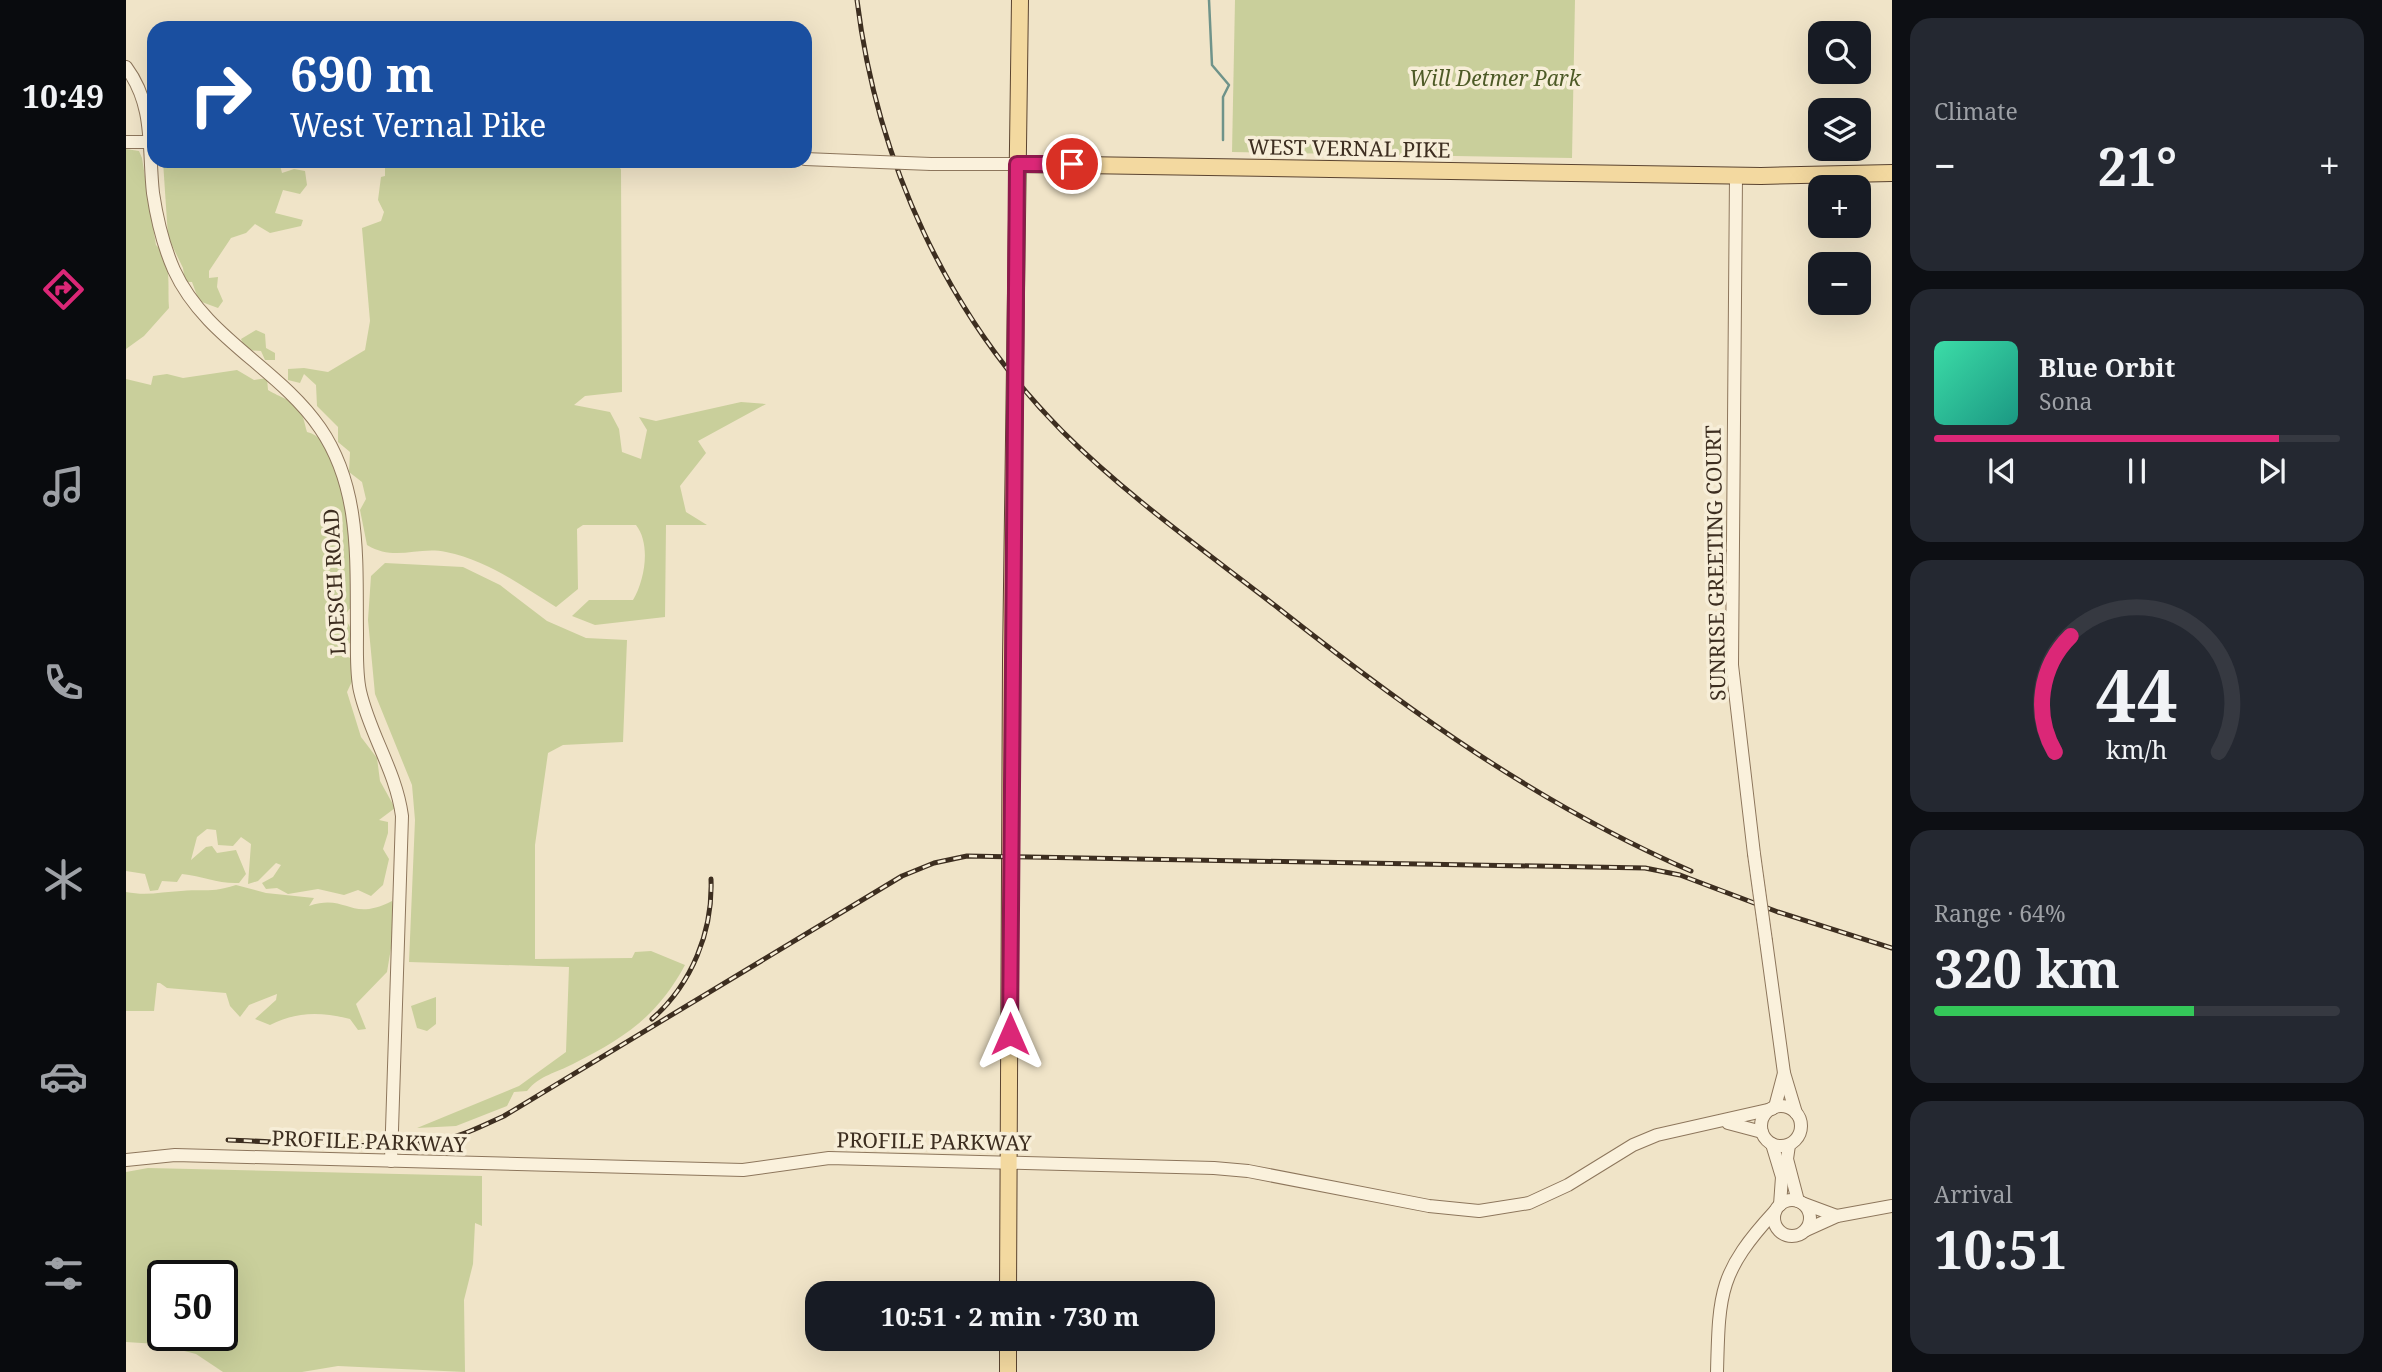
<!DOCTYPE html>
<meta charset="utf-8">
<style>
body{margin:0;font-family:"Noto Serif",serif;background:#242831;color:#f1f3f6;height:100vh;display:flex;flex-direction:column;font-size:26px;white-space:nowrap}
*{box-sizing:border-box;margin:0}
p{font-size:23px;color:#9ea1a6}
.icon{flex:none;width:38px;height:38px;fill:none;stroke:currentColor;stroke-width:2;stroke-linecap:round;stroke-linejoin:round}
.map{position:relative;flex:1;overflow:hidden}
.details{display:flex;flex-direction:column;gap:18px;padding:18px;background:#0d0f14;width:490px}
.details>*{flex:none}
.top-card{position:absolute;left:21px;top:21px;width:665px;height:147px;border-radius:21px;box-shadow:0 7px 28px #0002;background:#1a4fa0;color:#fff;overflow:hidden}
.tools{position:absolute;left:1682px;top:21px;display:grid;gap:14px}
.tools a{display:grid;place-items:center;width:63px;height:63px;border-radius:14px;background:#171b24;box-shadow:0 7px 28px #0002;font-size:35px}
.speed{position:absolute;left:21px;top:1260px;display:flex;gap:14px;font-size:35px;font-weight:700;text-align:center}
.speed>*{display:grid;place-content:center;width:91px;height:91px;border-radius:50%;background:#171b24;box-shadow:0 7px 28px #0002;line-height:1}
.speed .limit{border:4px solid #111;border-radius:10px;background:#fff;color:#111}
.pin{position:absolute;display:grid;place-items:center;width:60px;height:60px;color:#fff;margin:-30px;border:4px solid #fff;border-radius:50%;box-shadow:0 2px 7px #0007}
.me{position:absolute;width:77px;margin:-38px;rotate:0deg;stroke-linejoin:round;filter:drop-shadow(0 0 5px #0008)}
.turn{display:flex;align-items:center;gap:24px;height:147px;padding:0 28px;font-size:32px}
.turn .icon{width:91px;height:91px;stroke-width:2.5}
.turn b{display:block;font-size:49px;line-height:60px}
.big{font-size:52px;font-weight:700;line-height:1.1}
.details .widget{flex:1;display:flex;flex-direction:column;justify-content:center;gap:10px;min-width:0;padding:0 24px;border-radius:21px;background:#242831}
.details .dial{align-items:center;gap:0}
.dial svg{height:182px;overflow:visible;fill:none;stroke:#363941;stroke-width:7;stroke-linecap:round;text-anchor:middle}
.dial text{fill:#f1f3f6;stroke:none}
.song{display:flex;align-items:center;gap:21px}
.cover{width:84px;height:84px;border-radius:10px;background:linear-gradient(135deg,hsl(160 70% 55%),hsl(170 70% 35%))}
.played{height:7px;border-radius:4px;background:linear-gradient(90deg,#db2777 85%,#363941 85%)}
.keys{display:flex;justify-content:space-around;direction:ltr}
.heat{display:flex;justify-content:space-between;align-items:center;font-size:38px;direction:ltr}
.charge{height:10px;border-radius:5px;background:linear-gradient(90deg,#34c759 64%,#363941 0)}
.trip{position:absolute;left:679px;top:1281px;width:410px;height:70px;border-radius:21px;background:#171b24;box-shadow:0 7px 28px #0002;font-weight:700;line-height:70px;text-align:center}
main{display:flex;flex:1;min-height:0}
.menu{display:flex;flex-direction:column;width:126px;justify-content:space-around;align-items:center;background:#090b0e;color:#9ea1a6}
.menu .icon{width:49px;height:49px}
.menu .current{color:#db2777}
.menu b{font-size:32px;color:#f1f3f6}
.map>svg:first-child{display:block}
.green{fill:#c9cf9b;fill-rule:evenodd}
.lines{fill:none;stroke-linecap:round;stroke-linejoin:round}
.stream{stroke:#6f938a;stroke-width:2.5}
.minor-casing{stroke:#8d765c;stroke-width:14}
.major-casing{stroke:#5b4430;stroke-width:18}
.minor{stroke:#faf1dc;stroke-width:12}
.major{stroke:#f3d9a0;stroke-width:16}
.rail-casing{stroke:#3d2e20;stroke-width:5}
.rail{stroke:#f7eed8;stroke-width:2.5;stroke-dasharray:8;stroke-linecap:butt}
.minor-bridge-casing{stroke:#8d765c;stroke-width:14;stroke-linecap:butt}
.minor-bridge{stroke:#faf1dc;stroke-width:12}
.route-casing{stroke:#8e194d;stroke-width:18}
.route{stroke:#db2777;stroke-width:12}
.labels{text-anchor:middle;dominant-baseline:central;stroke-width:7;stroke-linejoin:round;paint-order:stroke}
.park-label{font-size:21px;font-style:italic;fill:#4d5a26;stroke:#f7eed8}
.street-label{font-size:21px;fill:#3d2e20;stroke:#f7eed8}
</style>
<main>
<nav class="menu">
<b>10:49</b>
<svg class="icon current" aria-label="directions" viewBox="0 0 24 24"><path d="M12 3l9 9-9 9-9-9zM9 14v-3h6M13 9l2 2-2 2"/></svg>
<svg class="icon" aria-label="music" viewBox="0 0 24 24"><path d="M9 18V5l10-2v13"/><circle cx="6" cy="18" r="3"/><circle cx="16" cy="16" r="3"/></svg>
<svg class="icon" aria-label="phone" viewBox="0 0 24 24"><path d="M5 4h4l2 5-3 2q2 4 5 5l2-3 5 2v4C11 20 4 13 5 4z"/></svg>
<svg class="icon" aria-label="climate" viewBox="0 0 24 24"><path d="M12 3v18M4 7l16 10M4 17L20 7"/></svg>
<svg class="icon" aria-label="car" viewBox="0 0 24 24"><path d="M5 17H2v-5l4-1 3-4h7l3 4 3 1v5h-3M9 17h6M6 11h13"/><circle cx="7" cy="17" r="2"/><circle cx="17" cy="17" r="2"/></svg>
<svg class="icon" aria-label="filters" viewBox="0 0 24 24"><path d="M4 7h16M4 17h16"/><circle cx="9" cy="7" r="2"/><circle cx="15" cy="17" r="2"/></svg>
</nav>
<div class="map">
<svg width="1766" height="1372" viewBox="0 0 1766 1372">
<rect width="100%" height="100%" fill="#f0e4c8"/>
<g class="green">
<path d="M1109 0H1449L1446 158 1106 152Z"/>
<path d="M0 149 13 151 16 158 30 245C47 260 41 287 43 308L18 336 0 349Z"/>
<path d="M37 161H153L156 173 168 169 179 171 181 185 174 194 157 190 149 213 177 220 175 226 144 233 129 224 120 233 105 238 83 271V278L92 277 91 287 97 301 92 308 73 301 66 282H59L57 268 42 237Z"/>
<path d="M259 161 487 163 495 169 496 392 459 396 448 405 484 412 493 429 496 452 515 459 521 430 513 417 530 421 615 402 640 404 572 441 580 453 554 486 560 512 581 525H540L539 617 469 625 446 616 463 600H507C519 580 525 544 510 525H457L451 529 452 589 430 607C394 585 363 561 320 552 291 546 269 562 241 545L234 510 240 499 236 482 223 472 224 452 212 442V427L191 406 190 385 178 374 174 383 162 380V369L178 368 202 372 239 350 244 321 236 228 255 221 258 212 252 200 255 177 259 176Z"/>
<path d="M130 330 139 334 140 348 149 353V360H139L135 351 120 350 115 339Z"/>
<path d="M111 370 128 380 141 378 142 390C169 406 173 396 181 432 224 442 228 560 233 597L218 616 224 627V643L217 646 216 655 227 659 229 675 221 692 235 737 251 758 254 781 269 808 253 820 262 822V833L257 849 263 859 257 885 245 896 232 890 218 895 192 889 162 894 151 888 140 889 136 883 147 877 155 865 150 863 132 881 122 884 125 844 115 837 107 846 92 845 90 830 81 829 71 837 65 860 80 847 86 846 91 853 110 850 120 874 113 883C92 884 77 876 56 874L51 882 36 881 32 890 24 891 19 874 0 871V379L25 385 27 376 41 374 57 378Z"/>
<path d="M259 563 337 567 374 585 421 621 460 638 501 640 497 742 437 745 422 753 409 845V959L506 958 509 952 525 951 559 965C531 1017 498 1038 447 1064 430 1073 414 1075 401 1091L388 1092 381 1106 330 1126 291 1128 393 1086 440 1052 443 967 283 962 289 820 286 785 249 694 242 620 245 576Z"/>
<path d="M110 885 140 893 188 898 183 906C222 893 223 923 266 901L270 918 261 972 230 1004 240 1029 232 1030 224 1019C195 1012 172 1011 144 1025L129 1019 150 1000 151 994 123 1005 114 1017 104 1006 100 993 41 988 34 983H31L28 1011H0V892C20 896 36 892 55 891 80 889 85 893 110 885Z"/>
<path d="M310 997V1024L301 1031 291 1028 285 1006Z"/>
<path d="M22 1168 356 1176V1226L349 1223 347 1264 338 1300 339 1372 212 1366 176 1372H97L70 1354 31 1344 0 1342V1172ZM37 1276H96V1335H37Z"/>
</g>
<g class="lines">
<path class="stream" d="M1083 0 1086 65 1103 85 1097 97V140"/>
<defs>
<g id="minor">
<path d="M0 67C29 106 22 148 27 193 31 220 37 245 48 270 79 338 153 368 194 428 236 489 230 563 231 633 231 652 230 673 234 691 244 735 270 771 276 816L265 1161"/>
<path d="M0 142H28"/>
<path d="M679 159 728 161"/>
<path d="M805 164H891"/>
<path d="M1610 176 1606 665 1628 854"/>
<path d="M1640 941 1658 1073 1670 1113"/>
<circle cx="1655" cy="1126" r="20"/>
<path d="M1649 1107 1658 1073"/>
<path d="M1602 1123 1636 1132"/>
<path d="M1646 1144 1656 1177 1654 1205"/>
<path d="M1663 1145 1661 1159 1672 1201"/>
<path d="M0 1160 49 1155 617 1170 703 1158 1088 1168 1122 1171 1303 1206 1353 1211 1403 1203 1442 1185 1507 1145 1531 1135 1646 1109"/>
<circle cx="1666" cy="1218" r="18"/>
<path d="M1676 1203 1711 1216"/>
<path d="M1680 1230 1711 1216 1766 1206"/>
<path d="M1591 1372C1593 1292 1593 1272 1649 1211"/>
</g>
<g id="major">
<path d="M891 164 1635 176 1766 173"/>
<path d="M882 1293 885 660 894 0"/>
<path d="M882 1372V1339"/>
</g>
</defs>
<use href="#minor" class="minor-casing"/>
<use href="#major" class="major-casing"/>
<use href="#minor" class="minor"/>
<use href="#major" class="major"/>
<defs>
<g id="rail">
<path d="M731 0C751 162 821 315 936 431 1003 498 1082 553 1156 611 1284 712 1414 805 1565 871"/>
<path d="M526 1019C566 984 587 931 585 879"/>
<path d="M102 1140C166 1142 257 1152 318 1139 339 1135 358 1125 378 1116L776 876 808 863 841 856 1519 868 1554 875 1652 912 1766 948"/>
</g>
</defs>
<use href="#rail" class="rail-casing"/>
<use href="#rail" class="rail"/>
<defs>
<g id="minor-bridge">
<path d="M728 161 805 164"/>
<path d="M1628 854 1640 941"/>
</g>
</defs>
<use href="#minor-bridge" class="minor-bridge-casing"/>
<use href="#minor-bridge" class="minor-bridge"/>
</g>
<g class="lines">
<defs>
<path id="route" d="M884 1034 891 164H946"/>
</defs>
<use href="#route" class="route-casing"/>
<use href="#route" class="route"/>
</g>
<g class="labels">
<g class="park-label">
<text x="1369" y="78">Will Detmer Park</text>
</g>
<g class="street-label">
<text transform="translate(1223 148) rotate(1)">WEST VERNAL PIKE</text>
<text transform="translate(1589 563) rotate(-91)">SUNRISE GREETING COURT</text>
<text transform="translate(208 582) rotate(-93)">LOESCH ROAD</text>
<text transform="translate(243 1141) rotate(2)">PROFILE PARKWAY</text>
<text transform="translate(808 1141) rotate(1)">PROFILE PARKWAY</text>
</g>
</g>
</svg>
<div class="tools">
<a><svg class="icon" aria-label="search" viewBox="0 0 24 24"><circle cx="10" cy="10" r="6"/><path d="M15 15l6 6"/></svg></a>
<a><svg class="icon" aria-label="layers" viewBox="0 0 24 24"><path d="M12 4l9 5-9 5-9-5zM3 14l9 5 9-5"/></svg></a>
<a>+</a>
<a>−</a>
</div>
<div class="speed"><div class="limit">50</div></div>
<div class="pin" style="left:946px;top:164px;background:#d93025"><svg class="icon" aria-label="arrive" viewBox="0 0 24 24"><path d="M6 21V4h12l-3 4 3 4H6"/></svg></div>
<svg class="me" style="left:884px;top:1034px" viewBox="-20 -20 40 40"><path d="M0-17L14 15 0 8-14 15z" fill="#db2777" stroke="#fff" stroke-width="4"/></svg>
<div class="trip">10:51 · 2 min · 730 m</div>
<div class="top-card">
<div class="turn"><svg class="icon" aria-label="right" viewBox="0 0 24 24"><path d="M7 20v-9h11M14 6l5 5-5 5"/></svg><div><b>690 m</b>West Vernal Pike</div></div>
</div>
</div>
<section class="details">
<div class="widget"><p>Climate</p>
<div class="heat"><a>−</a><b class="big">21°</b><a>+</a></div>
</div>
<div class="widget">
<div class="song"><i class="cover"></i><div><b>Blue Orbit</b><p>Sona</p></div></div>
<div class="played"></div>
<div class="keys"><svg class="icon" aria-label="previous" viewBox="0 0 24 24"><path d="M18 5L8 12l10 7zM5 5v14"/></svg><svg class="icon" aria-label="pause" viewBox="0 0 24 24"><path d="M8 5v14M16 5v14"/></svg><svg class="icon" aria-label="next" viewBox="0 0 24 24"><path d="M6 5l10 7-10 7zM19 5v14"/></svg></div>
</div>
<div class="widget dial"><svg viewBox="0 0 100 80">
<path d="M14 69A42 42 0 1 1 86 69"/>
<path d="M14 69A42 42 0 0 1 21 18" stroke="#db2777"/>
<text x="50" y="56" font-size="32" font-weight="700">44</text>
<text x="50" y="72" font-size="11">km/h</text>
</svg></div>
<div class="widget"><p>Range · 64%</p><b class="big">320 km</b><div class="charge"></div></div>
<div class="widget"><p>Arrival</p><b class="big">10:51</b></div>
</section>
</main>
